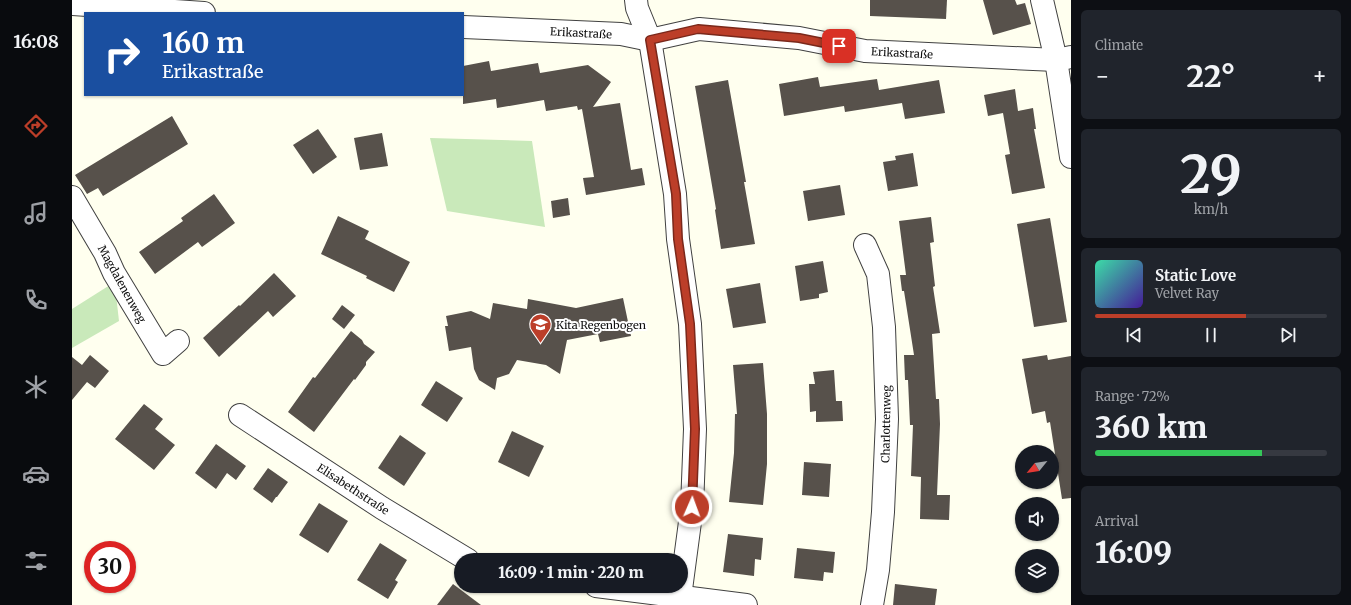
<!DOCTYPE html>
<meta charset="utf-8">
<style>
body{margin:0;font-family:Merriweather,serif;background:#20242c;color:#f1f3f6;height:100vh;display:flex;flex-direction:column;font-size:15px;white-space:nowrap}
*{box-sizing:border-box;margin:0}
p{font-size:13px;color:#9ea1a6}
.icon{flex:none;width:22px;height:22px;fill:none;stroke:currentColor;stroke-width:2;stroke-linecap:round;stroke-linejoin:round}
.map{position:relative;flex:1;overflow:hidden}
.side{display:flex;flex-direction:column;gap:10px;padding:10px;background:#0d0f14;width:280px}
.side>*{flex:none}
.hud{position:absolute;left:12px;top:12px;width:380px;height:84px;border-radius:0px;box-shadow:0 1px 3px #0004;background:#1a4fa0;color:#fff;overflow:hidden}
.needle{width:26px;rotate:240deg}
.buttons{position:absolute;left:943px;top:445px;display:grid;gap:8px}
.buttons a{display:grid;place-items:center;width:44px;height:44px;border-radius:50%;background:#171b24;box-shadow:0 1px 3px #0004;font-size:20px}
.speed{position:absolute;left:12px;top:541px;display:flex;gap:8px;font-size:20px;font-weight:700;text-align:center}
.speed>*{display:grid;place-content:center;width:52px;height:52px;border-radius:50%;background:#171b24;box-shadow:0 1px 3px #0004;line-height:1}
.speed .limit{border:6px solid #d22;background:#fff;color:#111}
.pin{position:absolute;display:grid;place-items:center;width:34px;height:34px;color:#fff;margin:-17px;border-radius:8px;box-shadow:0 2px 6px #0006}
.me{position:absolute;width:44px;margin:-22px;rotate:2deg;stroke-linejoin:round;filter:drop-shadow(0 0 3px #0008)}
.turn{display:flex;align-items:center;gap:14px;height:84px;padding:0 12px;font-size:18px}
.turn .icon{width:52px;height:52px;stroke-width:2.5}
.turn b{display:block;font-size:28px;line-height:34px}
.big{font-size:30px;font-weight:800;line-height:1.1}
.side .widget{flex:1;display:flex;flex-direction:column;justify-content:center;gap:6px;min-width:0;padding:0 14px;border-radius:6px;background:#20242c}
.side .dial{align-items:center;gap:0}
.dial b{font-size:52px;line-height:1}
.song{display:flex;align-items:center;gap:12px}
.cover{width:48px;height:48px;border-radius:6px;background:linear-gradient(135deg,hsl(160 70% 55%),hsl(260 70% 35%))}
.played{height:4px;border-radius:2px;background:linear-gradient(90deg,#bc3e29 65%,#363941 65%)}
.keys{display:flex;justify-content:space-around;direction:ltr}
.heat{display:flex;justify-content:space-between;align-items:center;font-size:22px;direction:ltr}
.charge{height:6px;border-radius:3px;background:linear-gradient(90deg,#34c759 72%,#363941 0)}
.trip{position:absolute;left:382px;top:553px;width:234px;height:40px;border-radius:20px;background:#171b24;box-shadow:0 1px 3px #0004;font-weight:800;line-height:40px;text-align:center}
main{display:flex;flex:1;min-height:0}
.dock{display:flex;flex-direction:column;width:72px;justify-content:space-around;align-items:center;background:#090b0e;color:#9ea1a6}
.dock .icon{width:28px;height:28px}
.dock .on{color:#bc3e29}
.dock b{font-size:18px;color:#f1f3f6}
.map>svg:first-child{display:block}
.green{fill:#c9e9ba}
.building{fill:#57514b}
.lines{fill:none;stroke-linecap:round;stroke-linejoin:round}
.minor-casing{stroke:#414141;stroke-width:24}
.minor{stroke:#fff;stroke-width:22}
.route-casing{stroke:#7a281b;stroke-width:10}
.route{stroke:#bc3e29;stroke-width:7}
.labels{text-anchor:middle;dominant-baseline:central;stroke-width:4;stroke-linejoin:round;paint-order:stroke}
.street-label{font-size:11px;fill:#0e0e0e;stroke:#fff}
.poi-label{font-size:11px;fill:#0e0e0e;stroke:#fff;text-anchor:start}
</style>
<main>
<nav class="dock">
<b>16:08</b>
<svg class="icon on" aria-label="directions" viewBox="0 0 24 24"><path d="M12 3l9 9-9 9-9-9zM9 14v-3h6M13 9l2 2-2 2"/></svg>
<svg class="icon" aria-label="music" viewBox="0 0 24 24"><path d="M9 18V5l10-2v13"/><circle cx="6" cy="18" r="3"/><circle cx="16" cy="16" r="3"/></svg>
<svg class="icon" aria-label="phone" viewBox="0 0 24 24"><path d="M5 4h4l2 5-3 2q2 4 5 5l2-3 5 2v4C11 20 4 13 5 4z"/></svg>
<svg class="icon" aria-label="climate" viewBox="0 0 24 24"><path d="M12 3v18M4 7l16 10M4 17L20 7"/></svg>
<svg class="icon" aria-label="car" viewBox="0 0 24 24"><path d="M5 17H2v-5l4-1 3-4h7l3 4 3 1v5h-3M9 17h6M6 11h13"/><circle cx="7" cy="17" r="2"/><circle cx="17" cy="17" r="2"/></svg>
<svg class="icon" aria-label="filters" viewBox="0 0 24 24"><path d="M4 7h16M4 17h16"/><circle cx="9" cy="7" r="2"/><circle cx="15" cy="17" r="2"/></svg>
</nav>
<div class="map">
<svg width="999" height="605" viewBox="0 0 999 605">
<rect width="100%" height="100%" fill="#ffffef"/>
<g class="green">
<path d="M358 138 460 141 473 227 375 211Z"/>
<path d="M38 285 44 295 47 321 0 348V309Z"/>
</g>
<g class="building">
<path d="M798 0H875L874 19 798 16Z"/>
<path d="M911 0H943L945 5 953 3 959 24 921 35Z"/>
<path d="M417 61 419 71 466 63 468 73 516 65 539 82 521 107 548 103 559 170 570 168 573 185 514 195 511 178 522 177 510 109 506 110 505 106 474 111 472 100 425 108 424 99 391 104V66Z"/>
<path d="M746 77 748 87 805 79 807 90 867 80 873 113 833 119 830 103 773 112 772 106 712 116 707 84Z"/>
<path d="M656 80 674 182H672L683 244 649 249 643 210 644 209 623 86Z"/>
<path d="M943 89 946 111 961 108 964 129H962L973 188 940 194 933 155 938 154 931 113 916 116 912 95Z"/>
<path d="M100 116 116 144 31 196 26 188 15 194 3 175Z"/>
<path d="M246 129 265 157 241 174 221 145Z"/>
<path d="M310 133 316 166 288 170 282 138Z"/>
<path d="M841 153 846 186 816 191 811 162 824 160 823 156Z"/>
<path d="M768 185 773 215 736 221 731 191Z"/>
<path d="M142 194 163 223 130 247 126 242 83 274 67 252 111 221 109 218Z"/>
<path d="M496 198 498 215 481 218 479 201Z"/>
<path d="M266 216 297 231 293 239 338 262 322 292 294 278 295 276 249 254Z"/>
<path d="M859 217 862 242 858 243 863 286 861 287 868 333 860 334 864 399H867L868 424 865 495H878L877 520 848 519 849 477 839 476 841 425H838L836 380H833L832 355H842L832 291H830L828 275H834L827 221Z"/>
<path d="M978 218 995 322 962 327 945 224Z"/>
<path d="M751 261 756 292 747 294V298L728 301 723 266Z"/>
<path d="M202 273 224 296 201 317 196 311 147 357 131 338 167 305 168 306Z"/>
<path d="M688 283 694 323 661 328 654 289Z"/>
<path d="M551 298 559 336 528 342 526 334 495 340 488 374 474 365 445 360 437 374 425 378 423 390 407 380 402 369 399 347 377 351 373 326H376L374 316 399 311 418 319 421 303 455 309 456 299 504 308Z"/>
<path d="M270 305 283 315 272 329 260 319Z"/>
<path d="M279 331 290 340 292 344 303 352 294 362V365L283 380 282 379 242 432 216 412 241 377 243 378Z"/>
<path d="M18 355 37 371 23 388 15 382 0 400V357L10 365Z"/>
<path d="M975 355 976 360 999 356V498L990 499 978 422 975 423 973 411 960 414 950 359Z"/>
<path d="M691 363 695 414V464L691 505 657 502 662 453 663 414H665L661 365Z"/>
<path d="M762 370 764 401H770L771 421 744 422V411L738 412 737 384H743L741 372Z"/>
<path d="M364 381 391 398 375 422 349 405Z"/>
<path d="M72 404 91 419 83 429 103 445 82 470 43 439Z"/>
<path d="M440 431 472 446 457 477 426 462Z"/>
<path d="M328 435 354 453 332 486 306 468Z"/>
<path d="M144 444 174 466 164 480 155 473 144 489 123 473Z"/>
<path d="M732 462 759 464 757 497 730 495Z"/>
<path d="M196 468 216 482 205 497H204L200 503 181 489Z"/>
<path d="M247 503 276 521 256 553 227 535Z"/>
<path d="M656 534 691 538 689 560 683 559 682 576 651 572Z"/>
<path d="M308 543 335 560 323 580 326 582 316 599 285 580Z"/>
<path d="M725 548 763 552 761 573 752 572 751 581 722 578Z"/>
<path d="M381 584 409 605H365Z"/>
<path d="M823 584 865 589 863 605H821Z"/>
</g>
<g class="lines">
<defs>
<g id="minor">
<path d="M564 0 565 8 578 40 603 194 606 239 618 324 623 429 620 507 608 597 605 605"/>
<path d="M970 0 984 60 999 157"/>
<path d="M0 4 132 13"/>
<path d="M391 27 549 34 578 40 627 29 727 38 793 51 984 60 999 57"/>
<path d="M0 197 33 253 42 273 91 354 106 341"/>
<path d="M793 245 806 274 812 327 815 419 811 512 806 570 800 605"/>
<path d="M168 415 310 508 396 560"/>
<path d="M524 586 674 605"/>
</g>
</defs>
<use href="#minor" class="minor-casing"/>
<use href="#minor" class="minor"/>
</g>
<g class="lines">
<defs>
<path id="route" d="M620 507 623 429 618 324 606 239 604 194 578 40 626 29 727 38 767 46"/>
</defs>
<use href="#route" class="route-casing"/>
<use href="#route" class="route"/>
</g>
<defs>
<symbol id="school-pin" viewBox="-11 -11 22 30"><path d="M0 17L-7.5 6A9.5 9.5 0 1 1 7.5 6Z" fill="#bc3e29" stroke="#fff"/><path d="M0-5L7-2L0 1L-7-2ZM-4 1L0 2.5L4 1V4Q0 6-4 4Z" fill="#fff"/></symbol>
</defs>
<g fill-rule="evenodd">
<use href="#school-pin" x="456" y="312" width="25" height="34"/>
</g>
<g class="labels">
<g class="street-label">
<text transform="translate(509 33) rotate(3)">Erikastraße</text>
<text transform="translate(830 53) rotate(3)">Erikastraße</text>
<text transform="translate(50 284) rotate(61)">Magdalenenweg</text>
<text transform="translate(814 424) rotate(-89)">Charlottenweg</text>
<text transform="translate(281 489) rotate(33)">Elisabethstraße</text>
</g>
<g class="poi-label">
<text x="484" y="325">Kita Regenbogen</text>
</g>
</g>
</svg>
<div class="buttons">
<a><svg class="needle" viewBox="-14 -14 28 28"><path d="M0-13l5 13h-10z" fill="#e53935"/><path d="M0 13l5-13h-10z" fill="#9ea1a6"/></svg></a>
<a><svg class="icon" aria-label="sound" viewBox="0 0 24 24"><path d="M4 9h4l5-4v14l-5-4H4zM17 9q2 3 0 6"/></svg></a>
<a><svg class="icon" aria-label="layers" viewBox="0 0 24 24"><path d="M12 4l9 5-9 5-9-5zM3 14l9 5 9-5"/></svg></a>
</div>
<div class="speed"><div class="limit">30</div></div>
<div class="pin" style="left:767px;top:46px;background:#d93025"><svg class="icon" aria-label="arrive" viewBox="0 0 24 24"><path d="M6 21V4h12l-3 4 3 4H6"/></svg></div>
<svg class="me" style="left:620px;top:507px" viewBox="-20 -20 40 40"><circle r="17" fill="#bc3e29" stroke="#fff" stroke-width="3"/><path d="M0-11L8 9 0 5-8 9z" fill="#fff"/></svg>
<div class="trip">16:09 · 1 min · 220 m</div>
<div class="hud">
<div class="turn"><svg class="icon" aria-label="right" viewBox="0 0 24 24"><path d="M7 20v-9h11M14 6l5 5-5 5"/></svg><div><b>160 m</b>Erikastraße</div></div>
</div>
</div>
<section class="side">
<div class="widget"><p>Climate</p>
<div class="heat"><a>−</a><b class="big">22°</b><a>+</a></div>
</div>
<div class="widget dial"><b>29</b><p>km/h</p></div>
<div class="widget">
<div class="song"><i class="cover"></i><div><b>Static Love</b><p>Velvet Ray</p></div></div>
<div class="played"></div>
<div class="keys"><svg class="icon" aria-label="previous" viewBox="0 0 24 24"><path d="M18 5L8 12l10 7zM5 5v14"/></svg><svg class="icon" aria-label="pause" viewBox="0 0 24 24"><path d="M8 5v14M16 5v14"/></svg><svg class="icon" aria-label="next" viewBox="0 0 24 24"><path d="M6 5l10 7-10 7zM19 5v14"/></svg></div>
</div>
<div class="widget"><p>Range · 72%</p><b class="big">360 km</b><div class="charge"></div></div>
<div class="widget"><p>Arrival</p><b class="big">16:09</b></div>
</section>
</main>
